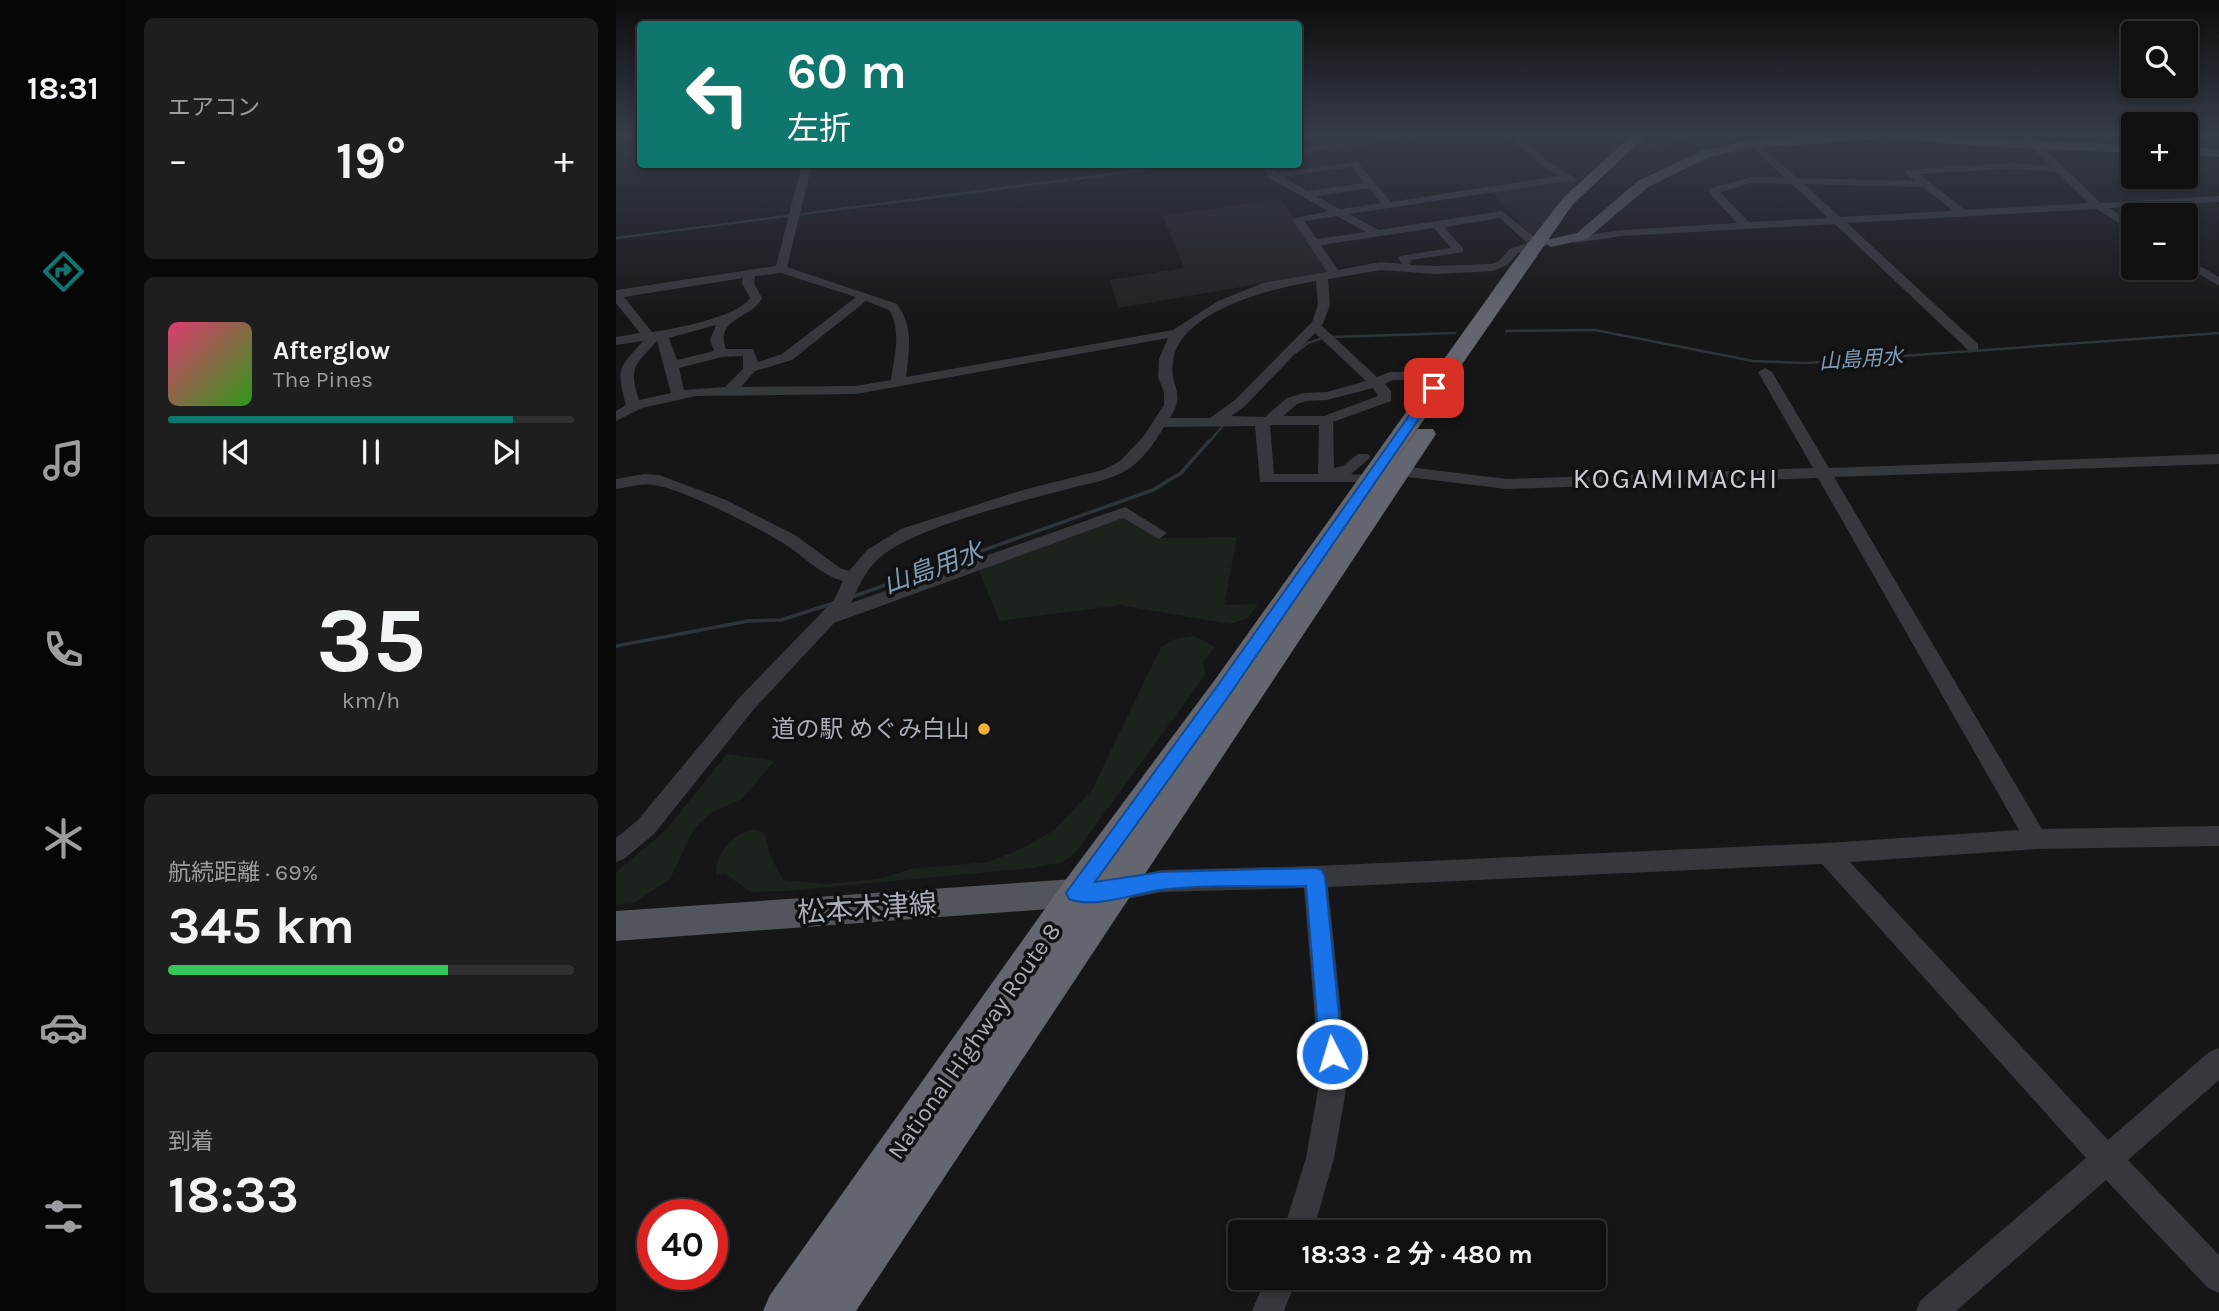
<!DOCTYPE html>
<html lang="ja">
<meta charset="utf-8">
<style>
body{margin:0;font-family:Karla,"Noto Sans JP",sans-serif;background:#1e1e20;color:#f1f3f6;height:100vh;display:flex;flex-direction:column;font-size:26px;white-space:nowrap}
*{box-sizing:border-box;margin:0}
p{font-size:23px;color:#9c9d9f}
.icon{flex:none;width:38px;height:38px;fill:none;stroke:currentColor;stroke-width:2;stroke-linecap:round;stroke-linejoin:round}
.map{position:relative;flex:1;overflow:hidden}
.details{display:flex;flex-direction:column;gap:18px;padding:18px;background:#09090a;width:490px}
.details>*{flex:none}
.top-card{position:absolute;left:21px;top:21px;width:665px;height:147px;border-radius:7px;box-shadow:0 4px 10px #0003,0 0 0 2px #303032;background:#0f766e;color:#fff;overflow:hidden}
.tools{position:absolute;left:1505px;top:21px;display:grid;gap:14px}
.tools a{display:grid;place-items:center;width:77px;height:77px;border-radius:7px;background:#101012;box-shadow:0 4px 10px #0003,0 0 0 2px #303032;font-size:35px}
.speed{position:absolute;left:21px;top:1199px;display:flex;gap:14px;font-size:35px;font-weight:700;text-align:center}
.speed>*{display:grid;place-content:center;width:91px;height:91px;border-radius:50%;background:#101012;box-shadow:0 4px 10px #0003,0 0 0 2px #303032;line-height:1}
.speed .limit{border:10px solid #d22;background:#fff;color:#111}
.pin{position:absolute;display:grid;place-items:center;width:60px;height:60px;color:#fff;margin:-30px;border-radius:14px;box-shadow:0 4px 10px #0006}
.me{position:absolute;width:77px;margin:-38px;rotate:355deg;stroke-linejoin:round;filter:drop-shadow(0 0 5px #0008)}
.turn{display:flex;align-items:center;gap:24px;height:147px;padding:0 35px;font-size:32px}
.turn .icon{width:91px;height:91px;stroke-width:2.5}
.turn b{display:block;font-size:49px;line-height:60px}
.big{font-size:52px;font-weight:700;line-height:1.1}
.details .tile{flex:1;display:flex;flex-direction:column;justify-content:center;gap:10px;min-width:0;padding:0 24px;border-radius:10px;background:#1e1e20}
.details .dial{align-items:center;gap:0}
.dial b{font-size:91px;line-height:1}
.song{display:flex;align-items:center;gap:21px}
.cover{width:84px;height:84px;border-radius:10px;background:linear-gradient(135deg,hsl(340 70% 55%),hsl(110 70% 35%))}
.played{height:7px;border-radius:4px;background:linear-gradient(90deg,#0f766e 85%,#303032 85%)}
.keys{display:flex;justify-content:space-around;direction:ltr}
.heat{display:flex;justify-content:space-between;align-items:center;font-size:38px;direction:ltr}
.charge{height:10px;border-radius:5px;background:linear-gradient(90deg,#34c759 69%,#303032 0)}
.trip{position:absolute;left:612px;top:1220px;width:378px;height:70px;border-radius:7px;background:#101012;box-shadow:0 4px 10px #0003,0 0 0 2px #303032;font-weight:700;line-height:70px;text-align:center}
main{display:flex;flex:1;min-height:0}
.dock{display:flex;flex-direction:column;width:126px;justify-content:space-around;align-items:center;background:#060607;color:#9c9d9f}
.dock .icon{width:49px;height:49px}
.dock .selected{color:#0f766e}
.dock b{font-size:32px;color:#f1f3f6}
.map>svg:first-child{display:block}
.built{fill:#222225}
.green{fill:#1c231d}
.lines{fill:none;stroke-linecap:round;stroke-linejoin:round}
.stream-far1{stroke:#2c353c;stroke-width:2.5}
.stream{stroke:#2c353c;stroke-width:3.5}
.minor{fill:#37383d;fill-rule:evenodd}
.major{fill:#53555c;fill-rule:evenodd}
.highway{fill:#63666e;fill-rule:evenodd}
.route{fill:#1a73e8;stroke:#114b97;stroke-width:2}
.poi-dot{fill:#f2b134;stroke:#111113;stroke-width:2.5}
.labels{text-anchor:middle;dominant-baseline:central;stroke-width:7;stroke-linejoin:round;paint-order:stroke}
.far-water-label{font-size:21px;font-style:italic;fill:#7f9bb3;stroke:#111113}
.poi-label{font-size:24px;fill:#a8adb8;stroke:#111113;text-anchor:end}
.street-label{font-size:24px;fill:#a8adb8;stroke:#111113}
.water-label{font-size:26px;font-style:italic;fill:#7f9bb3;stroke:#111113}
.quarter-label{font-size:28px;letter-spacing:2px;fill:#c9ccd4;stroke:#111113}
.near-street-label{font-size:28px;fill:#a8adb8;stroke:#111113}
</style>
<main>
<nav class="dock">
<b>18:31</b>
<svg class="icon selected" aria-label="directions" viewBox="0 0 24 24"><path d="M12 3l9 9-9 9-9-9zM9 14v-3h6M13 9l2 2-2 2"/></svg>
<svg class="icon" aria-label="music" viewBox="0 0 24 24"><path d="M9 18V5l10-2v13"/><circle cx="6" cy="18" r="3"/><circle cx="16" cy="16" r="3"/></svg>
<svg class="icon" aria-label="phone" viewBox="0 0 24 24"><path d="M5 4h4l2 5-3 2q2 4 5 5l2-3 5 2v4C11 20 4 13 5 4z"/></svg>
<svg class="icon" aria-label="climate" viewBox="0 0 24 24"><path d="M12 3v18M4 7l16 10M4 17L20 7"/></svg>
<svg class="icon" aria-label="car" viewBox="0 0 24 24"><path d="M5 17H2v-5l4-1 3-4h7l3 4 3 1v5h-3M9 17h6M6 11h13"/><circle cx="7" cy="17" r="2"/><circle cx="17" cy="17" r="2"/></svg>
<svg class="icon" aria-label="filters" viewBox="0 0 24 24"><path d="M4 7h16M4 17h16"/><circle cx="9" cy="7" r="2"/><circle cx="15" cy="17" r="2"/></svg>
</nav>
<section class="details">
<div class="tile"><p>エアコン</p>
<div class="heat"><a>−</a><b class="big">19°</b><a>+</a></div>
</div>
<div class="tile">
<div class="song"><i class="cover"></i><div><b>Afterglow</b><p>The Pines</p></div></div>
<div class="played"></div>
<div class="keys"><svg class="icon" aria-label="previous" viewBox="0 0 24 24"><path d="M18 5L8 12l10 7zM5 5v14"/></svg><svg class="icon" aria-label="pause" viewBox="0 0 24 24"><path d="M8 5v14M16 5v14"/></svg><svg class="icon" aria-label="next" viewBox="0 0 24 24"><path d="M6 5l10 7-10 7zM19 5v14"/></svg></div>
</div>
<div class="tile dial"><b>35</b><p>km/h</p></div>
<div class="tile"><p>航続距離 · 69%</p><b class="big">345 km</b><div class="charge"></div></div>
<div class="tile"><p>到着</p><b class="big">18:33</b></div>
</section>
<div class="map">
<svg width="1603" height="1311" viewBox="0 0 1603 1311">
<rect width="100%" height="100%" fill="#161618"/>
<g class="built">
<path d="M949 181 962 185 916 236 875 192Z"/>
<path d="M665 199 713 272 502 308 494 280 568 268 547 216Z"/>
</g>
<g class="green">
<path d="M510 517 544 538 621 537 608 605 642 604 632 618 614 624 504 605 384 621 361 567Z"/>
<path d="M578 636 599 647 587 662 589 675 460 852 447 862 416 868 169 891 135 892 109 874 100 875C99 852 116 837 136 829L149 833 154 855 167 880 211 884 267 878 295 869 372 862 405 849 438 830 476 790 545 647 559 639Z"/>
<path d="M111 754 158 761 126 799 94 813 77 830 54 879 18 903 0 905V872L49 831Z"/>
</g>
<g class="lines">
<g class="stream-far1">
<path d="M458 179 566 164"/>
<path d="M0 238 451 180"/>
<path d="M890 331 979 330 1137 361 1190 363 1603 333"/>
<path d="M716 337 839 333"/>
<path d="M679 353 692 343 704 339"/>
<path d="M592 443 606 427"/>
</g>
<g class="stream">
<path d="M233 598 537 490 565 473 593 441"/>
<path d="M0 646 132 621 165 620 218 603"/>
</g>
<g class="minor">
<path d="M789 135H817L682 154V148Z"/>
<path d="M891 135H902L933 162 962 180 957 183 951 181 733 214 763 230 886 211 922 240H934L940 243 902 253 891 265 877 271 819 274 765 270 712 279 714 305 706 326 761 377 774 372 827 371 834 375 827 379 776 380 769 384 775 391V401L717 422 718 468 727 466 742 454H752L755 457 735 474 761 476 763 479 761 482H644L639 426 548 427C539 442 528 458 514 468 495 481 469 484 448 490 402 502 297 528 263 558 250 570 242 587 235 603L509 507 551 533 543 539 507 518 218 623 138 709 38 834 8 859 0 862V838L22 820 124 697 218 600 227 581C203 574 188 556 167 543 141 527 67 489 38 485 25 483 12 487 0 489V479L28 474 43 475 110 500 179 535 224 568 233 571 251 550 285 529 407 490 487 470 504 461 527 437 548 405V392L542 377 543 359 552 338 240 394 80 396 26 408 0 421V411L10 405C0 368 2 369 27 341L0 345V337L24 333 0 303V290L160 266 186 164H196L171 267 281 304C298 327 293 351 290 377L557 330 602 301 647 283 711 272 676 219 712 211 653 178 646 164H656L660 173 741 162 775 202 943 176 927 166ZM736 167 748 183 691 191 667 177ZM753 188 765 203 724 209 700 196ZM721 216 750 232 701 239 688 221ZM884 218 911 243 894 249 883 261 875 264 819 266 794 265 795 260 847 252V248L828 227ZM818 228 835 248 784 256 782 258 786 264 765 262 722 270 705 245ZM165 273 240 297 166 354 142 362 137 349H110C98 318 136 319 146 298L138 283 139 276ZM127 278 126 283 134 298C121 317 59 329 36 332L8 297ZM700 281 702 305 696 322 619 400 594 418H554C571 391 553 388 557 362 563 310 658 288 700 281ZM250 301 273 310C286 330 278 357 275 380L240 386 125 387 139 371 176 360ZM100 325 94 340 98 351 61 360 53 338ZM699 333 750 381 711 392 688 393 671 398 649 417 615 416 629 406ZM41 341 55 393 23 400C12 366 19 366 41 341ZM127 356V369L109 387 68 390 63 368 106 357ZM757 388 762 396 708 416H667L681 404 690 401 711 400ZM654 425H703L702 474H658Z"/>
<path d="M1061 135H1074C1060 144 1037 153 1021 145L1026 142H1043Z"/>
<path d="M1404 135H1414L1485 203 1603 196V202L1493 208 1517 223V231L1480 209 1231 223 1362 344V350H1352L1219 224 1006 236 958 243 952 240 958 237 1006 230 1121 223 1093 193V189L1136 177 1169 178 1136 146 1134 144 1139 141 1181 178 1299 181 1290 174V170L1393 163 1435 166ZM1393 169 1441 172 1473 203 1349 210 1303 174ZM1136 183 1176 184 1212 218 1133 222 1104 192ZM1188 184 1307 187 1337 211 1224 217Z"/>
<path d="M1491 135H1501L1516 149 1508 151Z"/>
<path d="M1570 258 1603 277V286L1570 266Z"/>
<path d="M1149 368 1156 372 1213 468 1603 454V464L1218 477 1426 829 1603 826V846L1420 849 1234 862 1492 1140 1593 1052 1603 1048V1080L1512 1160 1603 1255V1293L1592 1288 1490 1180 1340 1311H1300L1305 1300 1470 1158 1206 864 712 887 732 1079 718 1158 697 1232H667L690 1158 704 1079 688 888 545 892 502 901 494 898 490 890 494 882 545 870 699 866 1211 843 1403 830 1202 478 891 489 784 476 776 471 784 466 891 479 1197 468 1142 372Z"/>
<path d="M650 1278H681L668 1311H636Z"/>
</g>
<g class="major">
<path d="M1213 135H1266L1260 139 1128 149 1093 157 1032 187 971 239 935 247 928 243 930 240 961 233 1022 181 1085 151 1128 141Z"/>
<path d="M1275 135 1517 145V153L1375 147 1281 139Z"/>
<path d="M1570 147 1603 149V157L1570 155Z"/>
<path d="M473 878 484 882 488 892 484 902 473 906 0 941V911Z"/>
</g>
<path class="highway" d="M1016 135H1031L957 204 773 470 801 429H817L820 434 240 1311H147L154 1295 448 882 598 681 896 264 947 198Z"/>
</g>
<linearGradient id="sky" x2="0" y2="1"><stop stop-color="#0c0c0d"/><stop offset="0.42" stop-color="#363c48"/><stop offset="1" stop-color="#363c48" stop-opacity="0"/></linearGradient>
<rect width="1603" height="319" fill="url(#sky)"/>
<path class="route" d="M814 386 824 388 614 694 479 882 545 872 699 868 706 870 709 877 727 1054 723 1062 716 1065 708 1062 704 1054 690 886C643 887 590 884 543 890 518 894 477 909 453 899L450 893 602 685Z"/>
<circle class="poi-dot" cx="368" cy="729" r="7"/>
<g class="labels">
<g class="far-water-label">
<text transform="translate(1245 359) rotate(-4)">山島用水</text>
</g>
<g class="poi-label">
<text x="354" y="729">道の駅 めぐみ白山</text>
</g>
<g class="street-label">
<text transform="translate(358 1041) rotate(-55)">National Highway Route 8</text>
</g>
<g class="water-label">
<text transform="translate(317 568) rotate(-20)">山島用水</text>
</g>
<g class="quarter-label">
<text x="1060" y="478">KOGAMIMACHI</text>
</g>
<g class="near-street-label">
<text transform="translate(251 908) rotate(-4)">松本木津線</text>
</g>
</g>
</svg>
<div class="tools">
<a><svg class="icon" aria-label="search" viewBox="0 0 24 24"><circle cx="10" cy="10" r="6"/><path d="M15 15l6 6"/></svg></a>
<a>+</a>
<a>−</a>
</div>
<div class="speed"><div class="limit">40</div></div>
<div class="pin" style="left:818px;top:388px;background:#d93025"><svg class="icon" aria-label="arrive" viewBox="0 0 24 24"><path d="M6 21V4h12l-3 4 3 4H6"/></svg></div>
<svg class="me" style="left:716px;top:1054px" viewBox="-20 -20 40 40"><circle r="17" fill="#1a73e8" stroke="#fff" stroke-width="3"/><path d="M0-11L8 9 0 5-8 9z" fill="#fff"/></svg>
<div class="trip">18:33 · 2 分 · 480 m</div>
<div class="top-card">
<div class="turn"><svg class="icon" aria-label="left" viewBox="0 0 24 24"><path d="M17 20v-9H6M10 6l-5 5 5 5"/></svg><div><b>60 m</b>左折</div></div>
</div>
</div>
</main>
